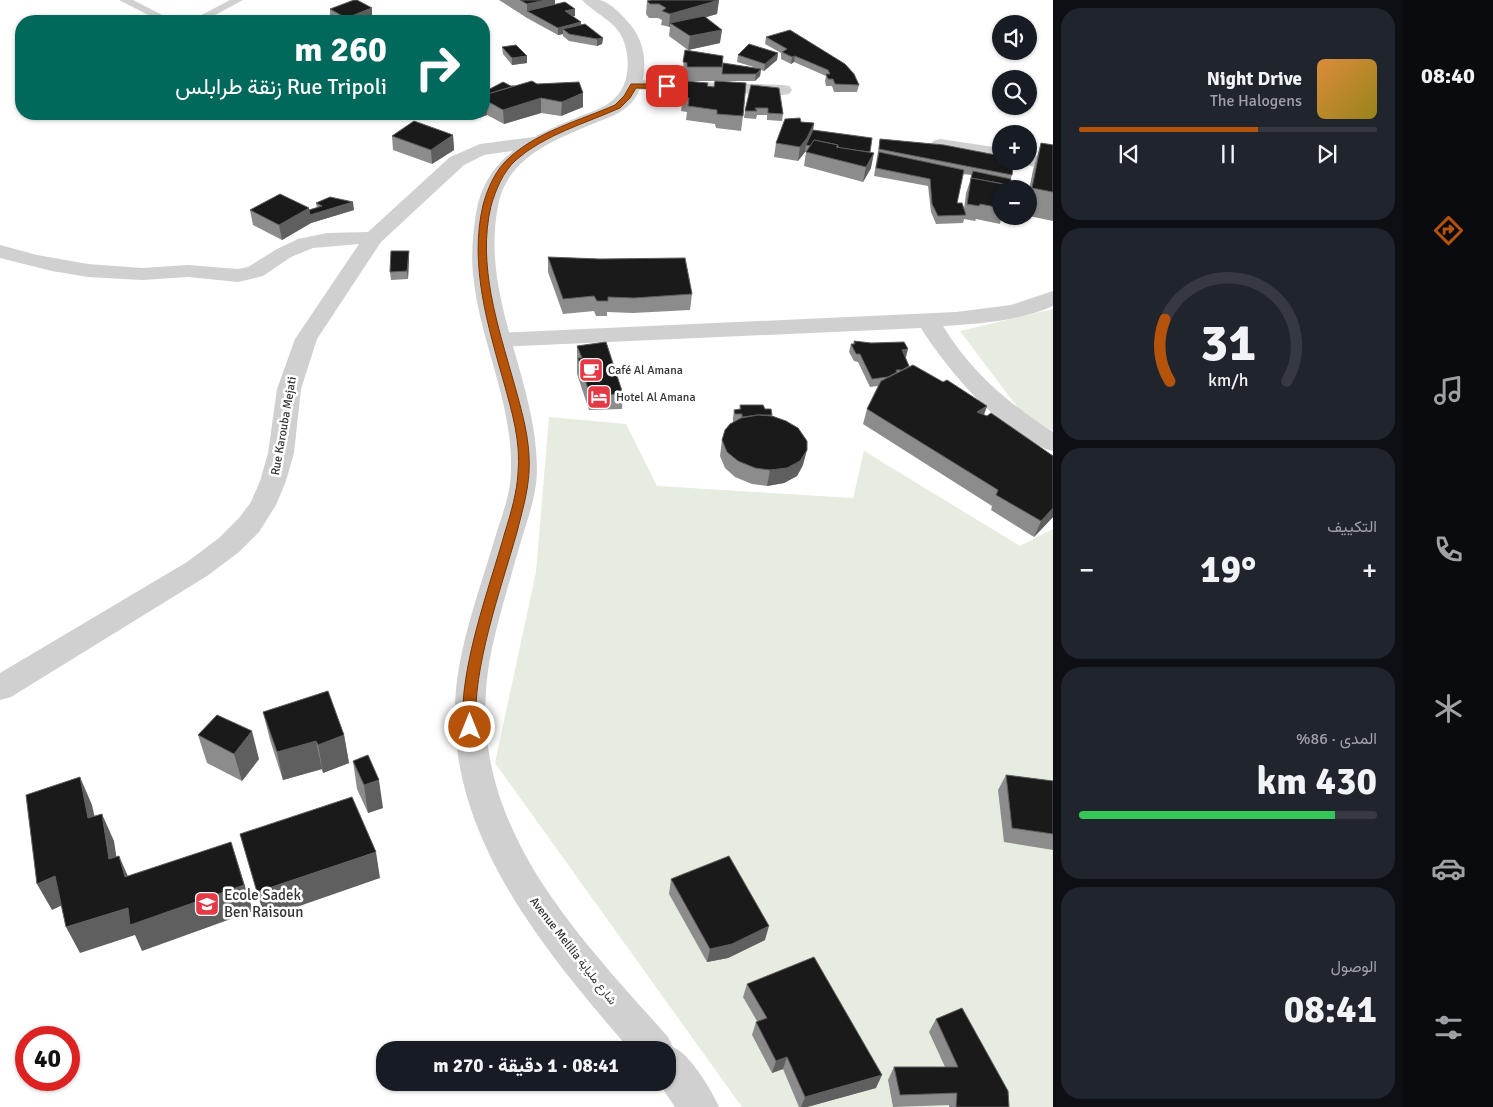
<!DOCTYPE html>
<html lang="ar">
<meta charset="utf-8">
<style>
body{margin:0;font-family:Signika,Vazirmatn,sans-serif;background:#20242c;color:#f1f3f6;direction:rtl;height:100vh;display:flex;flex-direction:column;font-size:19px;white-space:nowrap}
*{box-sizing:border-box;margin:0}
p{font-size:16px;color:#9ea1a6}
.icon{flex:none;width:28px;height:28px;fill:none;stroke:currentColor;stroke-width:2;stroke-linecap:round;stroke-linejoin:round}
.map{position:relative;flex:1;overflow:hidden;direction:ltr}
.panel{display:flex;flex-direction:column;gap:8px;padding:8px;background:#0d0f14;width:350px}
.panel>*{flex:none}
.guide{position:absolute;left:15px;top:15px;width:475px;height:105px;border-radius:20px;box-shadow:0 1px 4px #0004;direction:rtl;background:#00695c;color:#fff;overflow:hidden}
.buttons{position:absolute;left:992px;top:15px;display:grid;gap:10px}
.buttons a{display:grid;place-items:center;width:45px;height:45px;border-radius:50%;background:#171b24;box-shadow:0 1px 4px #0004;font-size:25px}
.speed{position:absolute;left:15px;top:1026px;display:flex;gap:10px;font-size:25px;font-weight:700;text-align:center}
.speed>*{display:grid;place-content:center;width:65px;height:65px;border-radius:50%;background:#171b24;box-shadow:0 1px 4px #0004;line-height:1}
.speed .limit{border:8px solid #d22;background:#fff;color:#111}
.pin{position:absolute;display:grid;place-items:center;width:42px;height:42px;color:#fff;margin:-21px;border-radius:10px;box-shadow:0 2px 8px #0006}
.me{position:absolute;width:55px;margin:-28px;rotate:0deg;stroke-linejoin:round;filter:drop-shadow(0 0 4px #0008)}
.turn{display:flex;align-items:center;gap:18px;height:105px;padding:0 20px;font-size:22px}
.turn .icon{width:65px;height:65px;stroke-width:2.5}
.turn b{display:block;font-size:35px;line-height:42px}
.big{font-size:38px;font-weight:800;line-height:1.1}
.panel .widget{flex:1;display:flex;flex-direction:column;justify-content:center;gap:8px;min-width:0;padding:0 18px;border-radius:20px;background:#20242c}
.panel .dial{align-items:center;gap:0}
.dial svg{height:130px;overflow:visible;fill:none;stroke:#363941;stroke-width:7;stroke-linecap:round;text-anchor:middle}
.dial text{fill:#f1f3f6;stroke:none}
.song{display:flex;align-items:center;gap:15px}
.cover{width:60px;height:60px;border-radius:8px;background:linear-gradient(135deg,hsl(30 70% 55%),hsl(50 70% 35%))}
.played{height:5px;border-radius:2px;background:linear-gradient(90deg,#b45309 60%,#363941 60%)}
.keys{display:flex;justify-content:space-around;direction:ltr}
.heat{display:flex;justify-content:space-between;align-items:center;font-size:28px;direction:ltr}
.charge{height:8px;border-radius:4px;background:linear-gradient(90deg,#34c759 86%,#363941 0)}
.trip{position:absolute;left:376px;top:1041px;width:300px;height:50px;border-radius:20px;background:#171b24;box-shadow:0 1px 4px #0004;font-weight:800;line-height:50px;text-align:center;direction:rtl}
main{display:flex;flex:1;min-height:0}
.tabs{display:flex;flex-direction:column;width:90px;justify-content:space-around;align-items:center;background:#090b0e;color:#9ea1a6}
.tabs .icon{width:35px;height:35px}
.tabs .selected{color:#b45309}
.tabs b{font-size:22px;color:#f1f3f6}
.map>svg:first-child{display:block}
.green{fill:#e6ecdf}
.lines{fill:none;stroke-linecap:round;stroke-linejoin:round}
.service{fill:#d0d0d0;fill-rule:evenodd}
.minor{fill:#d0d0d0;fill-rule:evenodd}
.tertiary{fill:#d0d0d0;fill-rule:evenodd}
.wall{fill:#8c8c8c;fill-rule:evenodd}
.shaded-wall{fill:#5f5f5f}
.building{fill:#1a1a1a;stroke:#5f5f5f}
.route{fill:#b45309;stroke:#753606}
.labels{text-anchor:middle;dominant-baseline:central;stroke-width:5;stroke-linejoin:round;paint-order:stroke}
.poi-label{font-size:12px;fill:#333;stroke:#fff;text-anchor:start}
.street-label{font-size:12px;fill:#333;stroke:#fff}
.near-poi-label{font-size:15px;fill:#333;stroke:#fff;text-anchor:start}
</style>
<main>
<nav class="tabs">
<b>08:40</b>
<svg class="icon selected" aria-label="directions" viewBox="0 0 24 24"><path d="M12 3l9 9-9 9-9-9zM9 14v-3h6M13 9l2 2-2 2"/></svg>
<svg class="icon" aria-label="music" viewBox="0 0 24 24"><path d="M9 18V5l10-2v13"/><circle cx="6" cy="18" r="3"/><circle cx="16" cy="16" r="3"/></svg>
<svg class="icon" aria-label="phone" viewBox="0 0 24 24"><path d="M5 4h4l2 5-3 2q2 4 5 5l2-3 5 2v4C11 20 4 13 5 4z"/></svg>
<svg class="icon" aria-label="climate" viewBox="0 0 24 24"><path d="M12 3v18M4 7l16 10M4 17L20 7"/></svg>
<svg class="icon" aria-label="car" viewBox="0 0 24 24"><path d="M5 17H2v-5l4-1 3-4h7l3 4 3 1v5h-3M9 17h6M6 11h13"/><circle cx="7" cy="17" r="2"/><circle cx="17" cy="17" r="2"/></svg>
<svg class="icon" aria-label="filters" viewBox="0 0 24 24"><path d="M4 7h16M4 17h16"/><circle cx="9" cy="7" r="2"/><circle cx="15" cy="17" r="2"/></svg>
</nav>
<section class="panel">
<div class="widget">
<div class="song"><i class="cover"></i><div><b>Night Drive</b><p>The Halogens</p></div></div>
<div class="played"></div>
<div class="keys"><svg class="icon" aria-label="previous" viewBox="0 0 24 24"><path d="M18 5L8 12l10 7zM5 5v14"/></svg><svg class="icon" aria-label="pause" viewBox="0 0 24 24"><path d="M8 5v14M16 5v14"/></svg><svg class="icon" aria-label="next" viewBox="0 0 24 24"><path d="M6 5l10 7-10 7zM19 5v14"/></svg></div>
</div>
<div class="widget dial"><svg viewBox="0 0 100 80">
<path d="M14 69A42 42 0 1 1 86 69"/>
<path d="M14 69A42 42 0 0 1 11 31" stroke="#b45309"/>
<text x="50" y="56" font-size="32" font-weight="700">31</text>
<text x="50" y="72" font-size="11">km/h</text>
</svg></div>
<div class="widget"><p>التكييف</p>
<div class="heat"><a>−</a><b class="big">19°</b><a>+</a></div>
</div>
<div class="widget"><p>المدى · 86%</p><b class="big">430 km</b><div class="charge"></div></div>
<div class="widget"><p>الوصول</p><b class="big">08:41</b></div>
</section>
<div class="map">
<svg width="1053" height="1107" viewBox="0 0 1053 1107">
<rect width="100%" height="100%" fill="#fff"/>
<g class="green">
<path d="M1053 309V431L1024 416 960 331Z"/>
<path d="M549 417 626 424 657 486 853 498 864 451 1020 546 1053 529V1107H742L495 763 536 572Z"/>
</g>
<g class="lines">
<g class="service">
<path d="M119 0H133L174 21H160Z"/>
<path d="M230 0H243L204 21H190Z"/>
</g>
<g class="minor">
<path d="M633 80 783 85 789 86 792 90 789 94 783 95 627 89 624 85 627 81Z"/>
<path d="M534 137 541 139 543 143 541 147 484 155 464 165 381 242 317 339 301 389 294 453 286 481 276 505 259 532 239 552 207 576 11 697 0 700V673L187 562 219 538 239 518 251 502 260 481 268 453 277 389 295 339 359 244 313 248 291 257 263 276 238 282 188 277 142 280 88 277 52 271 0 258V245L37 255 88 264 142 268 188 265 238 269 248 267 277 249 298 239 327 233 368 232 450 157 480 144Z"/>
<path d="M940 139 1001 148V160L933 149 931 145 933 141Z"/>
<path d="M1029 154 1053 159V171L1022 164 1020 161H1029Z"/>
<path d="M1053 291V306C1019 321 980 324 943 326 970 371 1009 404 1053 432V451C1006 439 946 369 921 328L497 347 489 345 486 340 489 335 497 333 956 312 1011 305Z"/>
</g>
<path class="tertiary" d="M582 0C587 0 596 0 600 0 612 3 626 19 633 28 650 51 649 93 623 110 615 116 604 119 595 123 554 140 507 157 498 206 480 298 537 379 537 470 537 494 528 518 521 541 511 577 500 612 492 648 457 813 568 924 668 1037L673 1047C690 1054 711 1089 719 1107H675L658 1082H668V1050H630C534 938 426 811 462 652 470 615 483 578 494 541 501 518 511 494 511 470 513 402 479 340 473 274 471 253 473 233 476 213 485 158 529 137 576 118 587 113 599 110 609 103 632 89 632 51 619 32 609 18 593 12 582 0Z"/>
</g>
<g class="wall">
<path d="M499 0H555V4L575 16H573L581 25 603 38 602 44 597 46 569 41 563 36V34L558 35 527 18Z"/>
<path d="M719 0 717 14 706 17 720 43 688 50 669 36 670 27 661 25 662 20 658 18H649L646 14 647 1Z"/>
<path d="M330 9 372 15 356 21H340L330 16Z"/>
<path d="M766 37 859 85 857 92H834L832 86H826L825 81 826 76 794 62 791 64 781 59V53L765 44Z"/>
<path d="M502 47 527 63 512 65 503 54Z"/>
<path d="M685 50 723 63 757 68 737 62 738 55 778 53 777 60 764 71 761 70 760 76 755 81H686L685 76H682Z"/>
<path d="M708 83 707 86 743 116 741 131 716 128 715 124 686 120 687 112 681 111 683 97Z"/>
<path d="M537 84 583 107 561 116 541 113 504 124 487 115 479 118 474 114H484V92L511 86Z"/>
<path d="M751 85 783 114 782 121 767 120V115H757L756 119 744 118 745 111Z"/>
<path d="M801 122 814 123 813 130 870 152 871 168 863 182 804 166 806 152H805L798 161 774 157 776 143Z"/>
<path d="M453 135 454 150 432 164 393 150 392 136Z"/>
<path d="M880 139 1012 175 1009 185 1001 189V216H1002L1000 224 976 219 975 221 964 219 963 223 936 224 931 212 928 186 874 176ZM963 174 972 175 966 193 964 209 957 203Z"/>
<path d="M1041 143 1053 145V221L1029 216V190L1033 170Z"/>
<path d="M316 203 354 210 311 223 282 240 253 225 250 210 309 208V210L317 208Z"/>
<path d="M548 257 692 294 690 310 633 313 607 312V316H596L594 311 563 314 548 272Z"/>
<path d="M409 258 408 279 391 280 390 272Z"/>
<path d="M854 341 906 357H905L909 366 987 406 984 415 1053 456V517L1034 537 991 510 992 506 863 424 867 409 878 386 870 387 858 362 854 361 849 352 851 344H853Z"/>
<path d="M577 346 623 394 622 409 589 410 577 374Z"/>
<path d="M740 405 765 409 772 416 803 465 797 476 784 483 767 486 752 484 735 477 725 468 720 456 722 440 733 422V418L734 410H739Z"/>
<path d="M263 712 344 735 349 763 323 773 322 769 283 780 270 740Z"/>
<path d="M198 735 259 759 242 781 207 763Z"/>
<path d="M353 761 383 808 368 813 357 789Z"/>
<path d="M1006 775 1053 781V850L1004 842 998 790Z"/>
<path d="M671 879 765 940 728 958 707 962 669 894Z"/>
<path d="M747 984 876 1088 807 1107H799L783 1069 772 1073 752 1035 756 1022 757 1021 743 997Z"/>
<path d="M936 1019 1009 1107H949V1105L893 1107 888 1080 894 1067H945L929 1032Z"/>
</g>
<g class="shaded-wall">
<path d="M546 0H555V11H527V18V4Z"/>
<path d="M719 0 717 14 675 26 670 23V27H669L670 14Z"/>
<path d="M372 8V15L356 21H346V18Z"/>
<path d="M575 9V16L565 17V11Z"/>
<path d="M581 22V29H563V34L558 35V28Z"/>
<path d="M722 30 720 43 688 50 690 36Z"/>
<path d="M603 38 602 44 597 46V39Z"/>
<path d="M778 53 777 60 764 71 765 64Z"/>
<path d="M485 54 486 61 484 63V56Z"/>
<path d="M527 56V63L512 65V58Z"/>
<path d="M795 56 794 62 791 64 792 57Z"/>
<path d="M761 69 760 76 755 81 756 74Z"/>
<path d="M583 93V107L561 116 562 102Z"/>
<path d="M541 98V113L504 124 503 110Z"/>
<path d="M487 101V115L479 118V114H484V102Z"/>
<path d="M814 123 812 137 806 145 805 152 798 161 800 147Z"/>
<path d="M453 135 454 150 432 164 431 150Z"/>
<path d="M874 153 871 168 863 182 866 167Z"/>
<path d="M353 202 354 210 311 223 282 240 279 225 309 208 310 215Z"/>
<path d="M409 251V258L408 279 407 271Z"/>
<path d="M908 349 906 357 900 358 902 350Z"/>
<path d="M987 406 981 422 977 412Z"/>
<path d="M807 450 803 465 797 476 784 483 767 486 770 470Z"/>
<path d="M1053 508V517L1034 537 1041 521Z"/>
<path d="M252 731 259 759 242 781 234 754Z"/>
<path d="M344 735 349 763 323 773 318 745Z"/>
<path d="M316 741 322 769 283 780 277 752Z"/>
<path d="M80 777 92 805 101 845 88 818Z"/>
<path d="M379 780 383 808 368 813 364 785Z"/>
<path d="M102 814 114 841 121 886 109 859Z"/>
<path d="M231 842 253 911 142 951 135 935 80 953 66 927 128 908Z"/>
<path d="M376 852 380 878 265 918 257 892Z"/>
<path d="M119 856 131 883 125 877Z"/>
<path d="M55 876 69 902 52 910 37 884Z"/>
<path d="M769 926 765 940 728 958 707 962 710 949Z"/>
<path d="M787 1057 783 1069 772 1073 776 1061Z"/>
<path d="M882 1075 876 1088 807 1107H801L805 1097Z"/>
</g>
<g class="building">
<path d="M354 0H357L372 8 346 18 330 9Z"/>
<path d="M520 0H546L527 4Z"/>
<path d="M651 0H719L670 14 662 11 666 8 659 4H650L647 1Z"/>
<path d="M565 2 575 9 565 11 581 22 558 28 527 11Z"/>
<path d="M405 16 433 20 432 21H400Z"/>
<path d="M704 16 722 30 690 36 670 23Z"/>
<path d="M585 24 603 38 597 39 569 34 563 29Z"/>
<path d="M790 30 845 64 854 74 859 85 835 84 833 79H828L826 74H830L828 70 795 56 792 57 782 52 787 49 766 37Z"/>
<path d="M749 44 778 53 765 64 738 55Z"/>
<path d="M516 45 527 56 512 58 502 47Z"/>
<path d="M685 50 723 56 722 67H687V63L683 62Z"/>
<path d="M723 63 761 69 756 74H722Z"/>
<path d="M532 81 537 84 579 82 583 93 562 102 541 98 503 110 487 101 484 102V95Z"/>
<path d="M685 81 708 83 707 86 714 87 715 81 746 83 743 116 717 114V110L688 106 689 98 683 97Z"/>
<path d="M503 82 511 86H514L484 95V92Z"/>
<path d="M751 85 779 88 783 114 768 113V108H755L757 111H745Z"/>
<path d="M800 118 801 122 814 123 807 138 800 147 776 143 785 119Z"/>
<path d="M414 121 453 135 431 150 392 136Z"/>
<path d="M813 130 872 138 870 152 838 148V145L814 140 811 146 806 145Z"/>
<path d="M880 139 944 145 1001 156V161H1014L1012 175 879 149Z"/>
<path d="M814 140 838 145 836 147 874 153 866 167 806 152Z"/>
<path d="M1041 143 1053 145V192L1032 188Z"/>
<path d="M879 152 964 170 957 203H962L966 215 938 216 932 204 930 179 876 168Z"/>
<path d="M973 171 1011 179 1009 185 971 178Z"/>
<path d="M971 178 1009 185 1008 189H1001V208L980 204 979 206 967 204Z"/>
<path d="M280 194 309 208 279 225 250 210Z"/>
<path d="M330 197 353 202 310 215 309 210 322 206 316 203Z"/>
<path d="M391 251H409L407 271 390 272Z"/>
<path d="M548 257 600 259 685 258 692 294 634 298 608 297V301H597L594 296 563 299Z"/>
<path d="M854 341 871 343 904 342 908 349 902 350 909 366 902 370H896L897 372 888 377 872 379 860 354H856L851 344H855Z"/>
<path d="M606 342 623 394 590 395 578 358H582L577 346Z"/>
<path d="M913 365 943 382 947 380 987 406 977 412 987 416 991 413 1053 456V508L1041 521 996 495 998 490 867 409 881 381Z"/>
<path d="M740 405H763L765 409H771L772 415H758L742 417V414H735L734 410 741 409Z"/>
<path d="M758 415 772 416 786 421 798 428 807 441V450L800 461 787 468 770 470 755 468 738 461 727 452 722 440 725 430 730 424 741 418Z"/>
<path d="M328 691 344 735 318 745 316 741 277 752 263 712Z"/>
<path d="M217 715 252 731 234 754 198 735Z"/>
<path d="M368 755 379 780 364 785 353 761Z"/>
<path d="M1006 775 1053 781V834L1012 828Z"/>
<path d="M80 777 88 818 102 814 109 859 119 856 125 877 231 842 244 885 130 925 128 908 66 927 55 876 37 884 26 795Z"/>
<path d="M352 797 376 852 257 892 240 834Z"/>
<path d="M729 856 769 926 732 944 710 949 671 879Z"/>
<path d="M814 957 882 1075 805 1097 787 1057 776 1061 756 1022 767 1018 747 984Z"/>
<path d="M962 1008 1008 1091 1009 1107H956L957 1093 900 1095 894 1067H958L936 1019Z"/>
</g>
<path class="route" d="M631 84H667L671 86 667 89 636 88 630 98 620 108C586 123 544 135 516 160 503 172 496 189 491 206 477 265 498 326 514 383 522 412 531 442 529 472 528 492 522 512 517 532 501 589 472 668 476 727L470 732 463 727C459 668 489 589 505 532 511 513 517 492 518 473 521 442 512 412 504 383 488 326 469 265 483 205 488 187 496 169 510 157 539 131 581 120 615 105L624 96Z"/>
<defs>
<symbol id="cafe-square" viewBox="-11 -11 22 22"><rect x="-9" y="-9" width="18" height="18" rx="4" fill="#e63946" stroke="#fff"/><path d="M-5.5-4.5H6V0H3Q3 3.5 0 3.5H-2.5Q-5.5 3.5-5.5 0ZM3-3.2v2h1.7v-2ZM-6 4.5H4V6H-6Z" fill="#fff"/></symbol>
<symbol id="hotel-square" viewBox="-11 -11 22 22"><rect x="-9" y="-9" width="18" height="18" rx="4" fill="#e63946" stroke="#fff"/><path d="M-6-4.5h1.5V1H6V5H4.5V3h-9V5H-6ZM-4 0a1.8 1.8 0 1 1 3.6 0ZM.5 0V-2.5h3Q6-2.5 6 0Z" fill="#fff"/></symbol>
<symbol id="school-square" viewBox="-11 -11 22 22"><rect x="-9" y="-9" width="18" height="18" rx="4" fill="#e63946" stroke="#fff"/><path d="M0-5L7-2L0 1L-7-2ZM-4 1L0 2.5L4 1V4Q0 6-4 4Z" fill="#fff"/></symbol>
</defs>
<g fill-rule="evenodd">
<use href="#cafe-square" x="577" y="356" width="28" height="28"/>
<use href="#hotel-square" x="585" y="383" width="28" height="28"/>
<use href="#school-square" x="193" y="890" width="28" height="28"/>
</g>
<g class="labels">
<g class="poi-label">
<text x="608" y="370">Café Al Amana</text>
<text x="616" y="397">Hotel Al Amana</text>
</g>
<g class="street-label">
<text transform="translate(284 426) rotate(-80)">Rue Karouba Mejati</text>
<text transform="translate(573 951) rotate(52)">Avenue Melilia شارع ملياية</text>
</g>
<g class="near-poi-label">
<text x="224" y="895">Ecole Sadek<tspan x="224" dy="17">Ben Raisoun</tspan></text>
</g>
</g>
</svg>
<div class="buttons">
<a><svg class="icon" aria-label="sound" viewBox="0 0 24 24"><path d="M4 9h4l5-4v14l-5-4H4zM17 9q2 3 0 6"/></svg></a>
<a><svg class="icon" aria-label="search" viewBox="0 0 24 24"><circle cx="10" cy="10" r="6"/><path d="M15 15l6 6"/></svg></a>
<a>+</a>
<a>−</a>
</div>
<div class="speed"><div class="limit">40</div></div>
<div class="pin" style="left:667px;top:86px;background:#d93025"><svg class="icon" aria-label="arrive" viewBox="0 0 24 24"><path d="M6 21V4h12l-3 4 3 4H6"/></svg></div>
<svg class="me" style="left:470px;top:727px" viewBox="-20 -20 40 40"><circle r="17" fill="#b45309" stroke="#fff" stroke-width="3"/><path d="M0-11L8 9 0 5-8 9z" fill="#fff"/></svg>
<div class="trip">08:41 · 1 دقيقة · 270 m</div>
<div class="guide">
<div class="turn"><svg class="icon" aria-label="right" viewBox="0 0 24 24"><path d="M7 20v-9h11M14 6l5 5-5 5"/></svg><div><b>260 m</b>Rue Tripoli زنقة طرابلس</div></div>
</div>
</div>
</main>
